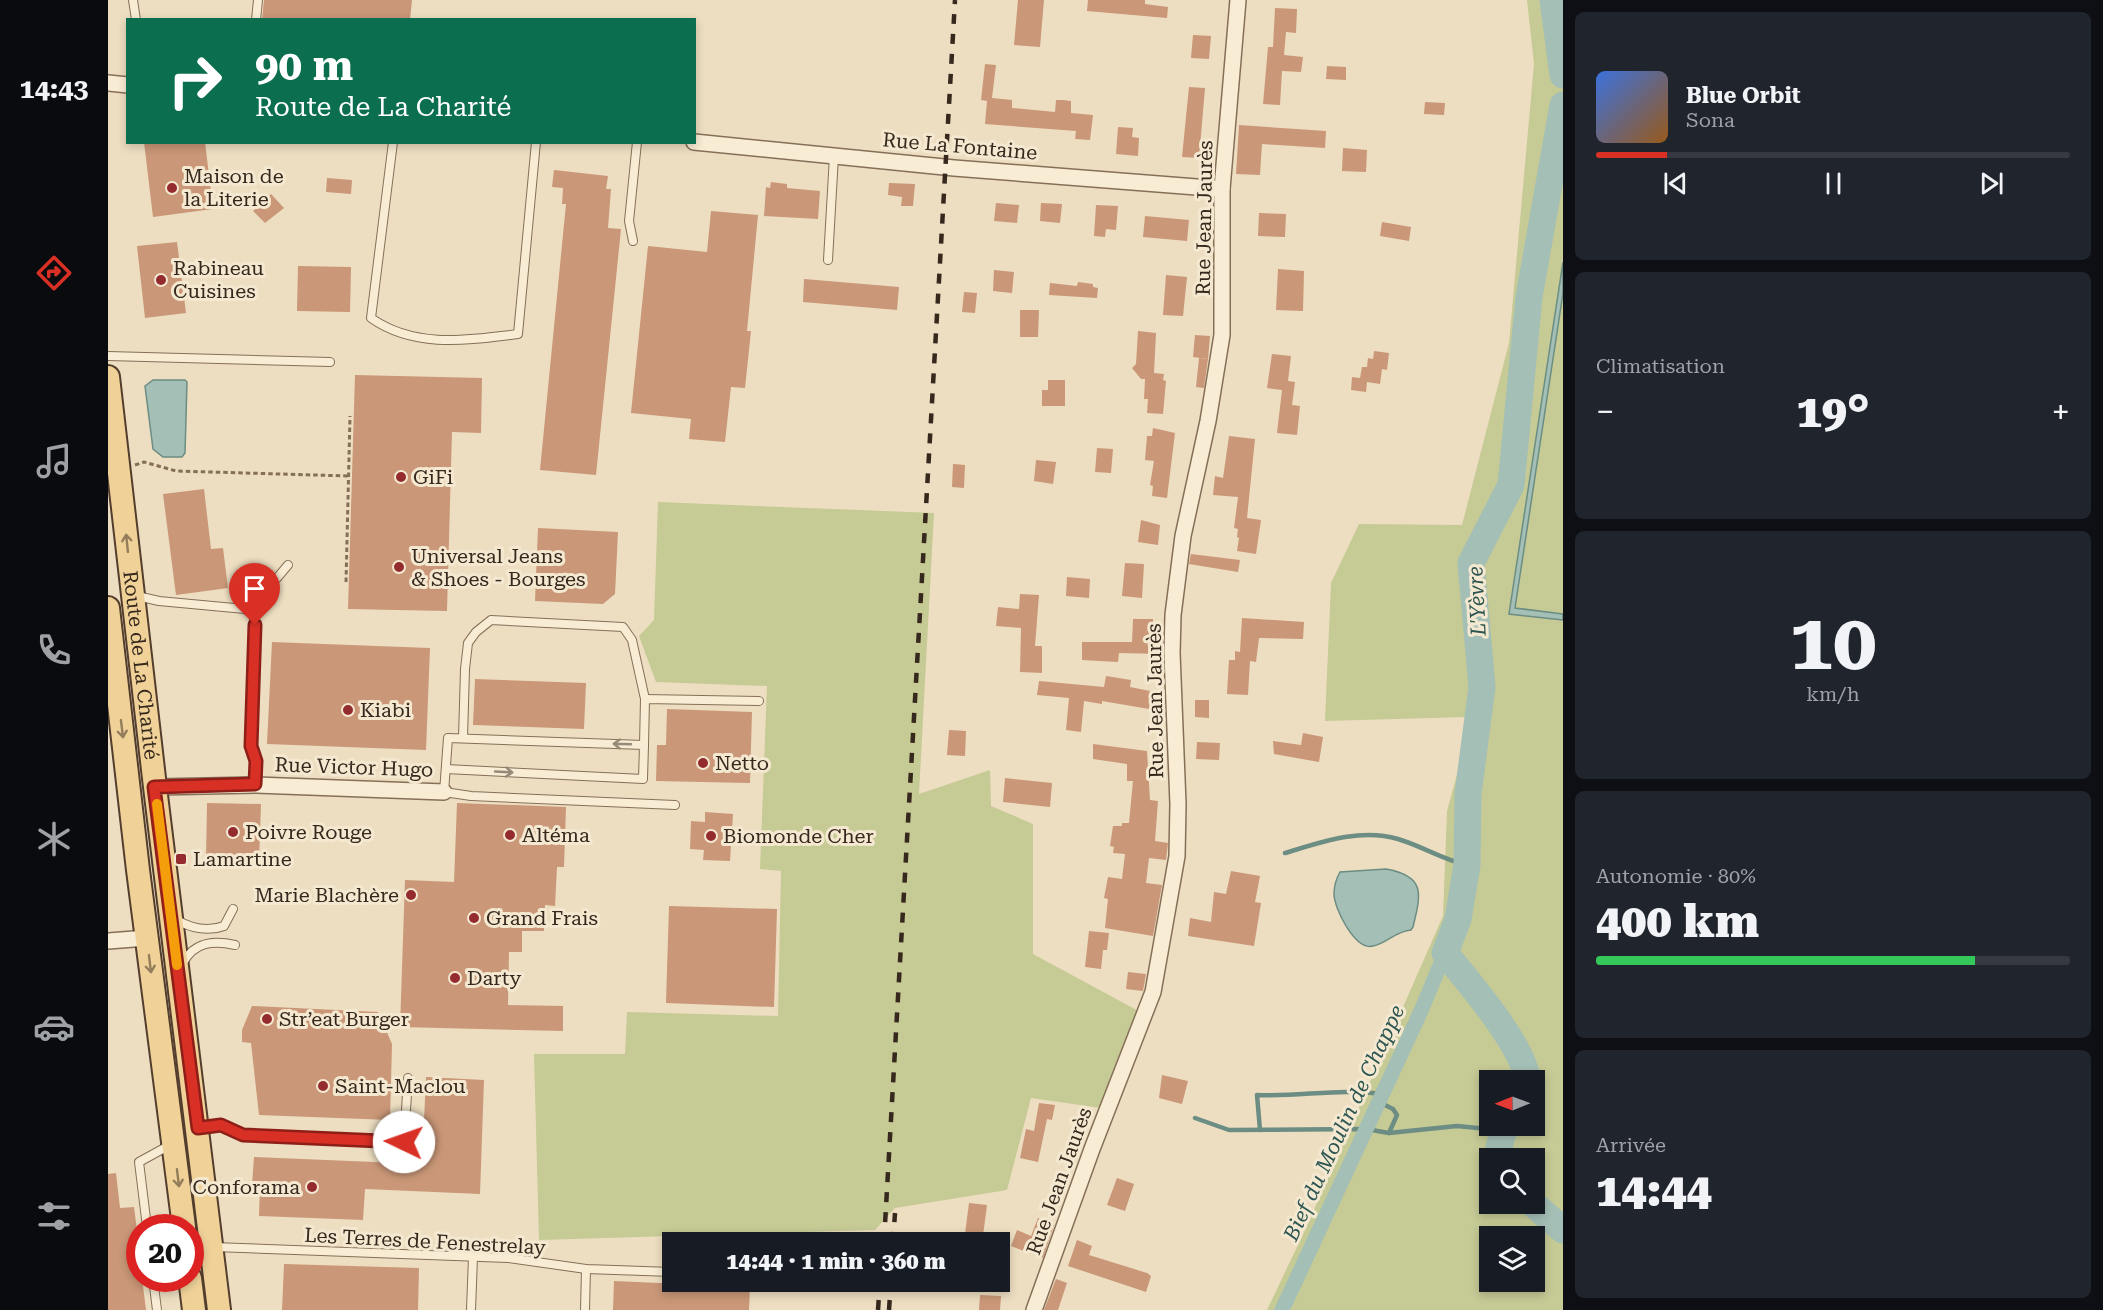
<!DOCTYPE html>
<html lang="fr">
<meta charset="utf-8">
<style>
body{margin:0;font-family:"Roboto Serif",serif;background:#20242c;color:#f1f3f6;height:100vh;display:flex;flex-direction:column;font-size:22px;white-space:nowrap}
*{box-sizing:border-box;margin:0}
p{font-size:20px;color:#9ea1a6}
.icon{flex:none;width:33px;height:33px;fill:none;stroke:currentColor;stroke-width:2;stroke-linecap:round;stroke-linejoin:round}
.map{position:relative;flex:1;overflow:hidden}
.side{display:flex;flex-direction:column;gap:12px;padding:12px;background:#0d0f14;width:540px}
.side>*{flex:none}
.top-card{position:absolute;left:18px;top:18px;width:570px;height:126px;border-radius:0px;box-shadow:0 3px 9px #0003;background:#0b6e4f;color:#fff;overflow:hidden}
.needle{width:39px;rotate:269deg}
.fabs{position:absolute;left:1371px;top:1070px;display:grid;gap:12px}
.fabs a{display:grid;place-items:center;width:66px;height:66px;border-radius:0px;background:#171b24;box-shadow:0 3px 9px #0003;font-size:30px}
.speed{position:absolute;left:18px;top:1214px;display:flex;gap:12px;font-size:30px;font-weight:700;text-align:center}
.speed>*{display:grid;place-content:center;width:78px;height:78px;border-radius:50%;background:#171b24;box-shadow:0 3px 9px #0003;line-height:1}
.speed .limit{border:9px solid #d22;background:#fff;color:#111}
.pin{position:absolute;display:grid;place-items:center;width:51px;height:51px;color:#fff;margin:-62px -26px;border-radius:50% 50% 50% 0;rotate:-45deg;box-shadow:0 0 6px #0007}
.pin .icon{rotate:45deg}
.me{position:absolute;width:66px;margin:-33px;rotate:273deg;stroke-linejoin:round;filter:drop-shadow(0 0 4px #0008)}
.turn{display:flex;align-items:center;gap:21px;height:126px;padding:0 30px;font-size:27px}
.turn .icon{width:78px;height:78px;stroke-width:2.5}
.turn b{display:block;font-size:42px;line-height:51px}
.big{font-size:45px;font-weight:800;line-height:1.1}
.side .tile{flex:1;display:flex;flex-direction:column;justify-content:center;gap:9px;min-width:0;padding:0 21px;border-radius:9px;background:#20242c}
.side .dial{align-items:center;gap:0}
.dial b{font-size:78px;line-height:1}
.song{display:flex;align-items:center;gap:18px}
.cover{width:72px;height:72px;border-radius:9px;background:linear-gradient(135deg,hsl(220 70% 55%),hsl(30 70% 35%))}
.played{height:6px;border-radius:3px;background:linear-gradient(90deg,#d93025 15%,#363941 15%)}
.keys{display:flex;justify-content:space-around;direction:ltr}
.heat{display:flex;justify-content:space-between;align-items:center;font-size:33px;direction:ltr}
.charge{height:9px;border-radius:4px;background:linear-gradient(90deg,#34c759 80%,#363941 0)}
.trip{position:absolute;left:554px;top:1232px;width:348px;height:60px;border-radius:0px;background:#171b24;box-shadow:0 3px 9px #0003;font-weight:800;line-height:60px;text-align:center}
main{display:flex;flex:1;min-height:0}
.tabs{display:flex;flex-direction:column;width:108px;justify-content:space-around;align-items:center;background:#090b0e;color:#9ea1a6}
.tabs .icon{width:42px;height:42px}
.tabs .on{color:#d93025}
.tabs b{font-size:27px;color:#f1f3f6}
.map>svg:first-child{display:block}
.green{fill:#c6ca95;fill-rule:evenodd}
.water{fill:#a4bfb6;stroke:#6b8d83;stroke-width:1.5}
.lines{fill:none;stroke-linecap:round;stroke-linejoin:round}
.stream{stroke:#6b8d83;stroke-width:4.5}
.canal{stroke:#a4bfb6;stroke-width:15}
.river{stroke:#a4bfb6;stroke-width:27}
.building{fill:#ca9778}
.service-casing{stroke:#866f59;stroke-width:10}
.minor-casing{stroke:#866f59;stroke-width:18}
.primary-casing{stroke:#533e2d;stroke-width:26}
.path{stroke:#866f59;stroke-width:3;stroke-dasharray:4.5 3;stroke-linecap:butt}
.service{stroke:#f8ecd4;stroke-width:8}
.minor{stroke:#f8ecd4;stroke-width:15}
.primary{stroke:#f0d299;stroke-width:22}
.rail{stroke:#36281d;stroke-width:4.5;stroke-dasharray:10 10;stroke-linecap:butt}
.oneway{stroke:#937d5b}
.oneway2{stroke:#978a78}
.route-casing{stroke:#8d1f18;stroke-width:15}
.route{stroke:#d93025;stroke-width:10}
.slow{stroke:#f59e0b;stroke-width:10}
.poi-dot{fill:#932b2f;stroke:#f4e9d0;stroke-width:2}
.labels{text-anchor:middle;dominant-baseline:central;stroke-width:6;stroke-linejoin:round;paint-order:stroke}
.street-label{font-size:20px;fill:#36281d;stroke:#f4e9d0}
.poi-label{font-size:20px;fill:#36281d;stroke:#f4e9d0;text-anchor:start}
.water-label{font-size:21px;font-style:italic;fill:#2d5551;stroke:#f4e9d0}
</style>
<main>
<nav class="tabs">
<b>14:43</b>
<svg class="icon on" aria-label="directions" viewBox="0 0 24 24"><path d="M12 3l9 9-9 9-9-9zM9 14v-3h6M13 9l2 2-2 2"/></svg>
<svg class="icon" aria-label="music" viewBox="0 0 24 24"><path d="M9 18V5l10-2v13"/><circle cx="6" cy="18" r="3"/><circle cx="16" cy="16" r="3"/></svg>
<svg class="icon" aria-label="phone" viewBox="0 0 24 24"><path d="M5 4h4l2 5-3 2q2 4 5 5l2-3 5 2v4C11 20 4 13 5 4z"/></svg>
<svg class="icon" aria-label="climate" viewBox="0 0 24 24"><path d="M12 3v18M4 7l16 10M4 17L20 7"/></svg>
<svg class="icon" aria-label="car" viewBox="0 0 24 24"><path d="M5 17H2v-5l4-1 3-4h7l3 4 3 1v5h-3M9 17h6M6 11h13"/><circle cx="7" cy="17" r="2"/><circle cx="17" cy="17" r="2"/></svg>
<svg class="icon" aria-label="filters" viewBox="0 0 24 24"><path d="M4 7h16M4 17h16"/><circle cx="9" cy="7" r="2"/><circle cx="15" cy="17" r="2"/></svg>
</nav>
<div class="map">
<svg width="1455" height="1310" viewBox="0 0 1455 1310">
<rect width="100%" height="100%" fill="#eddec1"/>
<g class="green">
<path d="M1419 0H1455V1310H1159L1198 1228 1335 916 1339 811 1358 742 1359 717 1217 721 1223 583 1251 524 1354 525 1401 343 1426 64ZM1382 1080H1426V1125H1382ZM1382 1158H1426V1203H1382ZM1382 1236H1426V1281H1382Z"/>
<path d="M550 502 826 513 811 794 882 770 883 806 925 824V954L1036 1014 1000 1109 923 1098 899 1190 787 1208 767 1230 431 1240 426 1054H517L519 1012 670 1016 673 871 652 869 659 686 548 682 531 636 546 620Z"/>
</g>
<g class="water">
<path d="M1455 262V293L1407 608 1455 614V620L1401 614Z"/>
<path d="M45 380H77L79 382 77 453 74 457H55L45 449 37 386Z"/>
<path d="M1278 869C1318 876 1313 894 1305 927L1303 930C1288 931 1279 943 1265 946 1247 951 1226 908 1226 894 1226 885 1228 879 1232 872Z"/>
</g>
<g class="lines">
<g class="stream">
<path d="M1177 853C1214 842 1252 828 1290 839 1314 846 1335 860 1359 865"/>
<path d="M1271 1102 1285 1109 1289 1115 1281 1133"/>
<path d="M1087 1118 1121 1130 1258 1129 1281 1133 1349 1126 1380 1129 1394 1135"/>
<path d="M1152 1130 1149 1095C1191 1097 1233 1088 1274 1094"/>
</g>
<path class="canal" d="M1174 1310 1313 1011 1337 953"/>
<g class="river">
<path d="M1445 0 1455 75"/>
<path d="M1419 1080C1417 1047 1359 980 1337 953L1350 919 1359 865 1360 794 1374 687 1363 563 1403 485 1421 297 1455 105"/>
<path d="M1392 1158 1390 1153 1394 1135 1399 1125"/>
<path d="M1424 1203 1455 1230"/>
</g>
</g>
<g class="building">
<path d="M156 0H304L302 20H154Z"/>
<path d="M910 0H936L932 47 906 45Z"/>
<path d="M980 0H1037V4L1060 7 1059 18 979 11Z"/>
<path d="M1167 8 1189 9 1188 33 1178 32 1176 55 1195 57 1193 72 1174 71 1172 105 1155 104 1160 47H1165Z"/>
<path d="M1085 35 1103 36 1101 59 1083 58Z"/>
<path d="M877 64 888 65 884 98 904 100V108L947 112 948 100H955L963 101V113L985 115 982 140 967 139 968 131 877 124 879 101 873 100Z"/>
<path d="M1219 66 1238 67V80L1218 79Z"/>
<path d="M1081 87 1097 88 1091 158 1074 157Z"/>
<path d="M1317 102 1337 103 1336 115 1316 114Z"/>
<path d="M1131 125 1218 131 1217 148 1154 144 1152 175 1128 174Z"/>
<path d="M1010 127 1025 128 1024 137 1031 138 1030 156 1008 154Z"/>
<path d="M36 142H97L105 209 45 217Z"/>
<path d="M1235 148 1259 150 1258 172 1234 171Z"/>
<path d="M446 170 500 176 498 189H503L500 228 513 229 488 475 432 470 458 204H454L455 188 444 187Z"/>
<path d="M219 178 244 180 243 194 218 192Z"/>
<path d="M663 182 679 184V188L712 191 710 219 656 216 658 187 662 188Z"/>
<path d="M781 183 807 184 805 206H793L794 197 780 195Z"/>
<path d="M163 194 176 208 157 223 145 211Z"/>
<path d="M888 203 911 205 909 223 886 221Z"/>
<path d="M933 203 954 204 952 223 932 221Z"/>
<path d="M988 205 1010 206 1008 230 998 229 997 237 986 236Z"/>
<path d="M603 211 650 215 639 331H643L637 388 623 387 617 442 581 439 583 419 523 413 540 246 599 252Z"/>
<path d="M1151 213 1178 214 1177 237 1150 236Z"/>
<path d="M1037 216 1081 220 1079 241 1035 237Z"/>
<path d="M1274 222 1303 227 1301 241 1272 236Z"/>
<path d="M69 242 78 313 37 318 29 246Z"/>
<path d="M190 266 243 267 242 312 189 311Z"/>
<path d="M1170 269 1196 271 1195 311 1168 310Z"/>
<path d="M886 270 906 272 904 293 885 291Z"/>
<path d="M1058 275 1079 277 1075 316 1055 315Z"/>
<path d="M696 279 791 287 789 310 695 302Z"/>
<path d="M970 282 985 284V287L990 288 989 298 941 295 942 283 969 286Z"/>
<path d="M856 292 869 293 867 313 854 312Z"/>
<path d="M912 310H931L930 337H912Z"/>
<path d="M1030 331 1048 333 1046 373 1056 374 1055 380 1058 381 1055 414 1039 413 1040 399H1036L1037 379H1033L1024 368 1028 364Z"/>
<path d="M1087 335 1102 336 1100 359 1085 357Z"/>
<path d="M1266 351 1281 353 1279 370 1274 369 1272 384 1259 382 1258 392 1243 390 1244 377 1252 378 1254 367H1259L1260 358 1265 359Z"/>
<path d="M1164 354 1183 356 1180 381 1187 382 1184 405 1192 406 1189 435 1169 433 1174 390 1159 388Z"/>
<path d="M1091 358 1100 359 1096 388 1088 387Z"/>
<path d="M247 375 374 378 373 433 344 432 339 611 240 609Z"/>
<path d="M940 380H957V406H934V390H940Z"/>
<path d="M1045 428 1067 433 1059 498 1044 496 1045 486 1042 485 1046 461 1037 460 1039 436H1044Z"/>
<path d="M1121 436 1147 439 1139 518 1153 520 1148 554 1129 551 1131 538 1129 537 1130 529 1126 528 1130 497 1105 495 1107 476 1115 478Z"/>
<path d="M989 448 1005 449 1003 473 987 472Z"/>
<path d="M928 460 948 462 945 484 926 481Z"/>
<path d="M845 464 857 465 856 488 844 487Z"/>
<path d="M96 489 103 549 115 548 120 588 68 595 55 494Z"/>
<path d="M1033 520 1052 525 1050 545 1030 542Z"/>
<path d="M430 528 510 532 507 594 495 604 427 601Z"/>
<path d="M1083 554 1132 560 1130 572 1081 564Z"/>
<path d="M1017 563 1036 564 1034 598 1014 596Z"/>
<path d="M959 577 982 579 981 598 958 596Z"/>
<path d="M912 594 931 595 927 646H934V673L912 672 913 628 888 626 890 607 911 609Z"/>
<path d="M1134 618 1196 622 1195 639 1151 638 1148 662 1142 661 1140 695 1119 694 1121 660H1127V651L1132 652Z"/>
<path d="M1025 619H1045V642H1055L1054 654 1011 653 1010 662 974 660V642H1024Z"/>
<path d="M164 642 322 648 318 750 159 744Z"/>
<path d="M998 676 1023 680 1022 687 1042 691 1041 695 1055 697 1053 711 994 701V704L976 701 973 732 958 730 961 698 929 695 931 681 996 687Z"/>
<path d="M367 679 478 683 476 729 365 725Z"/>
<path d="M1087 700H1101V718L1087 717Z"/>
<path d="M559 709 644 712 642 783 548 781 549 745H558Z"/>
<path d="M841 730 858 731 857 756 839 755Z"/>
<path d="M1195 733 1215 737 1211 762 1166 754 1165 741 1193 745Z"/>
<path d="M1089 742 1112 743 1111 760 1088 759Z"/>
<path d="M985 744 1039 751 1042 800 1050 801 1047 841 1060 843 1058 860 1041 858 1038 883 1054 885 1045 936 997 928 1000 899 996 898 1000 877 1014 879 1017 854 1005 853 1006 847 1002 846 1005 826H1014V823H1021L1025 781H1019V764L985 759Z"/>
<path d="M897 778 944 783 942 807 895 802Z"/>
<path d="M99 803 153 804 151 861 98 860Z"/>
<path d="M349 803 458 807 456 867H449L447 906 437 905 436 931H414V952H401L400 1005 455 1006V1031L292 1027 297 880 346 882Z"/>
<path d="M597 812 625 814 622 861 595 860 596 850 582 849 583 821 597 822Z"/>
<path d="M1123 871 1152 876 1147 902 1153 903 1146 946 1080 936 1082 918 1103 922 1106 892 1118 894Z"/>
<path d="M561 906 669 909 666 1007 558 1003Z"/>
<path d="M981 931 1001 933 999 950H995L993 969 977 967Z"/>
<path d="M1020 972 1038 974 1035 991 1018 989Z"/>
<path d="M144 1006 270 1012 284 1044 282 1120 151 1115 143 1043 134 1042V1030Z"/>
<path d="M1054 1075 1080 1081 1074 1104 1051 1098Z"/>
<path d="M318 1077 376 1080 372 1194 257 1189 255 1220 151 1216 152 1185H144L146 1157 314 1164Z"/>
<path d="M931 1103 947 1105 944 1120 939 1119 930 1162 912 1158 918 1129 926 1131Z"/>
<path d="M8 1173 12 1208 26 1207 32 1254V1278H34L38 1310H0V1174Z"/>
<path d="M1009 1178 1026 1184 1017 1211 999 1205Z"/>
<path d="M861 1203 879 1205 875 1236 857 1234Z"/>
<path d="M930 1218 946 1225 935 1258 903 1246 909 1230 923 1236Z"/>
<path d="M969 1240 984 1246 981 1255 1039 1273 1043 1276 1038 1292 960 1266Z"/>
<path d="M176 1264 311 1268 310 1310H174Z"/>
<path d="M948 1279 959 1283 950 1310H936Z"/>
<path d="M506 1281 642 1287 641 1310H505Z"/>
<path d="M872 1295 893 1296 892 1310H871Z"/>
</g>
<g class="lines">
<defs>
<g id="service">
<path d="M25 0 28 20"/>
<path d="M148 20 150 0"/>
<path d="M285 142 263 318C307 349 360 340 410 334L428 142"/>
<path d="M525 241 521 221 529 142"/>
<path d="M720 260 726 156"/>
<path d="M0 356 222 362"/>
<path d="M29 596 51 601 137 609 145 614 147 625 143 746 148 761V785"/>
<path d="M137 609 169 578 180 565"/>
<path d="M355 738 357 669 360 643 368 632 383 620 515 627 524 640 537 699"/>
<path d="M536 745 537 699 651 701"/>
<path d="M338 769 535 779 536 745 340 738 336 792 363 796 567 805"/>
<path d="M67 919C82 928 100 932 116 926L125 909"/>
<path d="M75 963C86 942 105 940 127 945"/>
<path d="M91 1128 113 1125 135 1135 296 1142 300 1078"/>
<path d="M39 1227 31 1162 62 1145"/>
<path d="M105 1247 400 1258 478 1269 564 1272"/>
<path d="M45 1278 49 1310"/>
<path d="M363 1310 365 1257"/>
<path d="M477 1310 478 1269"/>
</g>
<g id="minor">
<path d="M0 83 20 85"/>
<path d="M586 142 846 168 1114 189"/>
<path d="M47 787 148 785 336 792"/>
<path d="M0 941 39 938"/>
<path d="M926 1310 984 1149 1045 992 1069 856 1070 804 1064 653 1065 615 1075 536 1100 421 1114 335V189L1130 0"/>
</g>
<g id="primary">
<path id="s1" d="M0 377 47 787 111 1310"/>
<path d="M0 608 30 870 76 1227"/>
<path d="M82 1278 86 1310"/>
</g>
</defs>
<use href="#service" class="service-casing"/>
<use href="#minor" class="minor-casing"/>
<use href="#primary" class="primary-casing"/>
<g class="path">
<path d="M27 465 36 462 68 471 241 476"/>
<path d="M238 582 242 416"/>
</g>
<use href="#service" class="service"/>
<use href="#minor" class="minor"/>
<use href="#primary" class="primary"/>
<g class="rail">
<path d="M776 1242 847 0"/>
<path d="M785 1242 787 1213"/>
<path d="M770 1310 772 1281"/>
<path d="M781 1310 783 1281"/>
</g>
</g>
<defs><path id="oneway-shaft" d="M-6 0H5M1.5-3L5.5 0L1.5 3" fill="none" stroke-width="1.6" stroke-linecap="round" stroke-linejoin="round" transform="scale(1.5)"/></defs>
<g class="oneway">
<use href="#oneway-shaft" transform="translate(19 543) rotate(-96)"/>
<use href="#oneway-shaft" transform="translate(14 729) rotate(83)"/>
<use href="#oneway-shaft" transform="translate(42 964) rotate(83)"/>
<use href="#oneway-shaft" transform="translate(70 1178) rotate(83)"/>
</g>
<g class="oneway2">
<use href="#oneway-shaft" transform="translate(514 744) rotate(-178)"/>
<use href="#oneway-shaft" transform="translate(396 772) rotate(3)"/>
</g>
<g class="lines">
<defs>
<path id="route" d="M147 625 143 746 148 761 147 784 46 787 90 1128 113 1125 135 1135 296 1142"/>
</defs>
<use href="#route" class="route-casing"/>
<use href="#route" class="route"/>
<path class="slow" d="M49 804 69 965"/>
</g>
<g class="poi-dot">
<circle cx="64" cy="188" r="6"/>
<circle cx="53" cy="280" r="6"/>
<circle cx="293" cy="477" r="6"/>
<circle cx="291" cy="567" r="6"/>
<circle cx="240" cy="710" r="6"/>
<circle cx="595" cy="763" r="6"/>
<circle cx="125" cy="832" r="6"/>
<circle cx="402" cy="835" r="6"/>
<circle cx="603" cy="836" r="6"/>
<rect x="67" y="853" width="12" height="12" rx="3"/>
<circle cx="303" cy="895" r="6"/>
<circle cx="366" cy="918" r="6"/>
<circle cx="347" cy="978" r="6"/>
<circle cx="159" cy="1019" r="6"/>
<circle cx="215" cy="1086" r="6"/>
<circle cx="204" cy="1187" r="6"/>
</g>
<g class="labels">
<g class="street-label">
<text transform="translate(852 146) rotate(5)">Rue La Fontaine</text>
<text transform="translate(1096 218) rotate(-89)">Rue Jean Jaurès</text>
<text stroke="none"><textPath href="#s1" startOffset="290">Route de La Charité</textPath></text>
<text transform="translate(1047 701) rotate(-91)">Rue Jean Jaurès</text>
<text transform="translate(246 767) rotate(2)">Rue Victor Hugo</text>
<text transform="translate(951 1181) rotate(-70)">Rue Jean Jaurès</text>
<text transform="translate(317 1241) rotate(3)">Les Terres de Fenestrelay</text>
</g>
<g class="poi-label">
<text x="76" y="176">Maison de<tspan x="76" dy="23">la Literie</tspan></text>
<text x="65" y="268">Rabineau<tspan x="65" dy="23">Cuisines</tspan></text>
<text x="305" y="477">GiFi</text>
<text x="303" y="556">Universal Jeans<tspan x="303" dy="23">&amp; Shoes - Bourges</tspan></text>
<text x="252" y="710">Kiabi</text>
<text x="607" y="763">Netto</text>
<text x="137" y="832">Poivre Rouge</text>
<text x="414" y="835">Altéma</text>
<text x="615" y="836">Biomonde Cher</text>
<text x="85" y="859">Lamartine</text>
<text x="291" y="895" text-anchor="end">Marie Blachère</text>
<text x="378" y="918">Grand Frais</text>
<text x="359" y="978">Darty</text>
<text x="171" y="1019">Str’eat Burger</text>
<text x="227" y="1086">Saint-Maclou</text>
<text x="192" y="1187" text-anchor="end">Conforama</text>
</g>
<g class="water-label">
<text transform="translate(1369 601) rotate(-93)">L'Yèvre</text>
<text transform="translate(1236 1123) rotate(-65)">Bief du Moulin de Chappe</text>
</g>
</g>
</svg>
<div class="fabs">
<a><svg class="needle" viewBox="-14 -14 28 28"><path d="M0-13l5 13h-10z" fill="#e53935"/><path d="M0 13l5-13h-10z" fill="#9ea1a6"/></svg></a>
<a><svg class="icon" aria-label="search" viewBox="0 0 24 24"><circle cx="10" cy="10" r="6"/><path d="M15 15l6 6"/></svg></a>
<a><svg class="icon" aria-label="layers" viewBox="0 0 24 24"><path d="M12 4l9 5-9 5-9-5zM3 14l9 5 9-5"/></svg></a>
</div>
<div class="speed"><div class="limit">20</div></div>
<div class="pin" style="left:147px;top:625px;background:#d93025"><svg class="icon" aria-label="arrive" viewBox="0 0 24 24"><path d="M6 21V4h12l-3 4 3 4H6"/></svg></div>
<svg class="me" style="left:296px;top:1142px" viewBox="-20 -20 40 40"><circle r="19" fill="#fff"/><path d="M0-13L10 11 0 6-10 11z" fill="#d93025"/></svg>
<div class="trip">14:44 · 1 min · 360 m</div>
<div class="top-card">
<div class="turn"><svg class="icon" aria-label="right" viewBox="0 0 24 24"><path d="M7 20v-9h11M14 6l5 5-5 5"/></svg><div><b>90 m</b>Route de La Charité</div></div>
</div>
</div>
<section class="side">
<div class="tile">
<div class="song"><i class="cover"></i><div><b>Blue Orbit</b><p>Sona</p></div></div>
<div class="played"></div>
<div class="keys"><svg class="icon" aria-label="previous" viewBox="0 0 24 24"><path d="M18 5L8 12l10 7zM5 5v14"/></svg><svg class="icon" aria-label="pause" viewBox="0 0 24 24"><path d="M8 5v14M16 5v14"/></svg><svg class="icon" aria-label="next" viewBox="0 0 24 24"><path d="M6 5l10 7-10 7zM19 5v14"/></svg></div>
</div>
<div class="tile"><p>Climatisation</p>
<div class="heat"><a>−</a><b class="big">19°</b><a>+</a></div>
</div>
<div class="tile dial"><b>10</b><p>km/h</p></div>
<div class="tile"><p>Autonomie · 80%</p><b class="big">400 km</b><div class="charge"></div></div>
<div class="tile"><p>Arrivée</p><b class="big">14:44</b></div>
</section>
</main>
